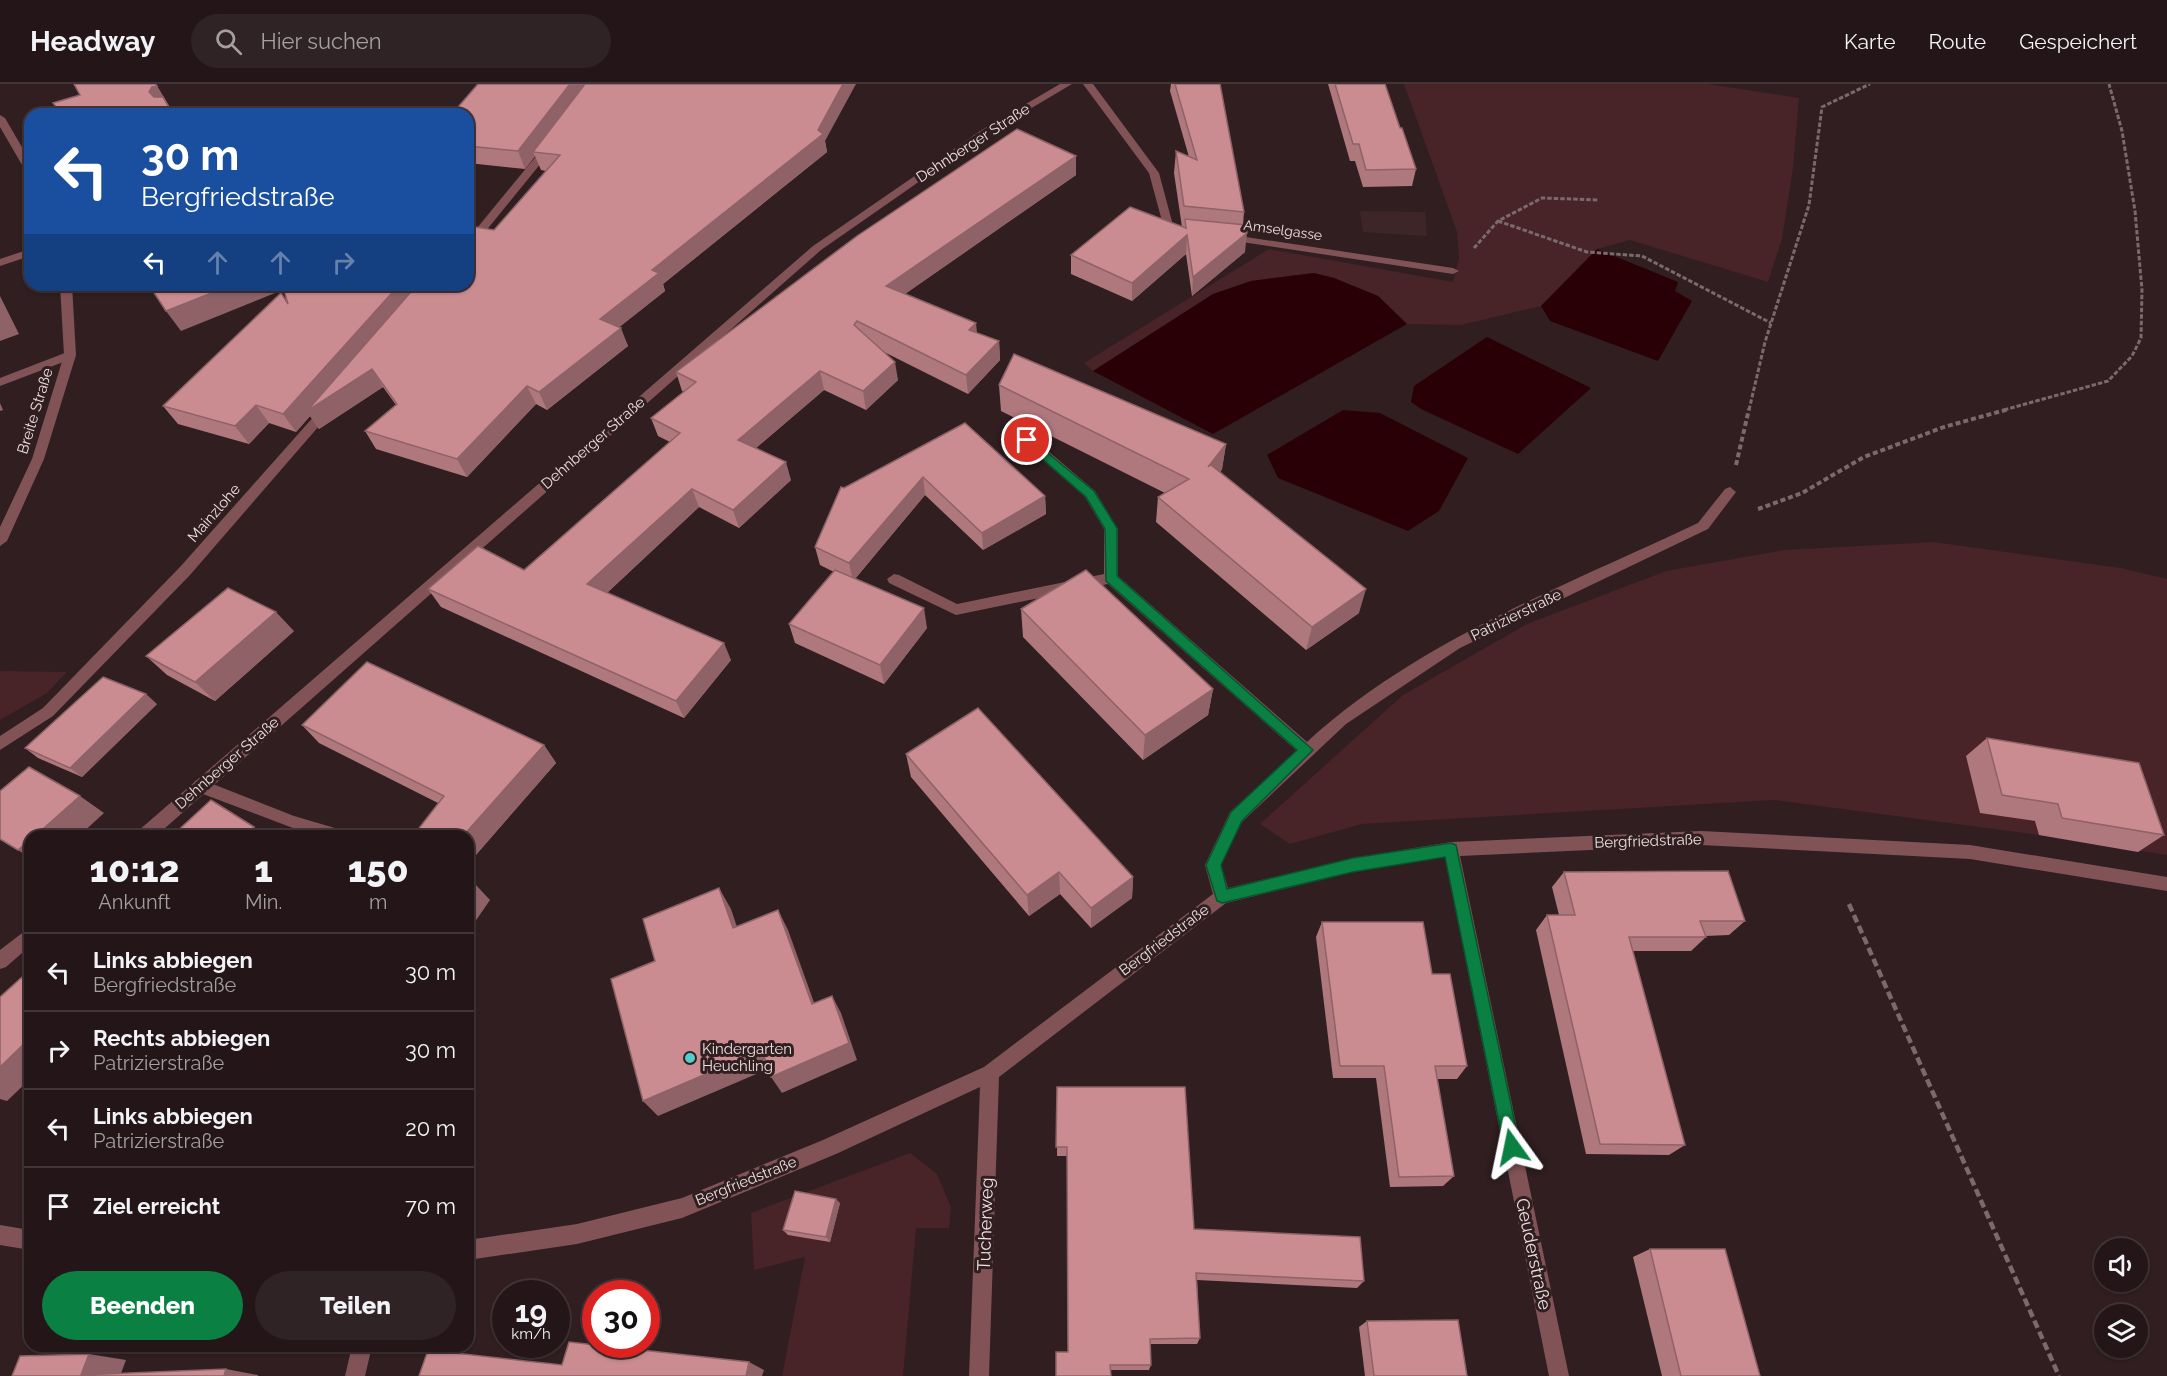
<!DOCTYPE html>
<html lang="de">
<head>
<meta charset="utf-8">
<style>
  body { margin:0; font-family:Raleway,sans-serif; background:#302325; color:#f1f3f6; height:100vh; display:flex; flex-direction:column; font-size:22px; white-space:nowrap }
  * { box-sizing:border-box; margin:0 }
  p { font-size:20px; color:#a39fa2 }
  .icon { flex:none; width:33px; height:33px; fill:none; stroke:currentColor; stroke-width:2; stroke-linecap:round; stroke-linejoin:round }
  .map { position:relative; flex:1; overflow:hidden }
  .details { position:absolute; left:24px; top:746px; width:450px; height:522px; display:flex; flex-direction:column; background:#241618; border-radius:18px; box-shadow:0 2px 4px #0004,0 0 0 2px #413537 }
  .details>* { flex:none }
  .top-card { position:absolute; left:24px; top:24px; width:450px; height:183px; border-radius:18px; box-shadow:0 2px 4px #0004,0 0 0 2px #413537; background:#1a4fa0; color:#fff; overflow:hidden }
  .fabs { position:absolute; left:2094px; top:1154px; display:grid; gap:12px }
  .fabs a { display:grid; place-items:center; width:54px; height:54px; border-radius:50%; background:#241618; box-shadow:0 2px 4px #0004,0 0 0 2px #413537; font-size:30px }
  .speed { position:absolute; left:492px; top:1196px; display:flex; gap:12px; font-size:30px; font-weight:700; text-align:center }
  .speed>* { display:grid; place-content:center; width:78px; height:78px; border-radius:50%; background:#241618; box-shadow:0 2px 4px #0004,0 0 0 2px #413537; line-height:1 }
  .speed small { font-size:15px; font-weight:400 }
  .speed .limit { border:9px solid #d22; background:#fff; color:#111 }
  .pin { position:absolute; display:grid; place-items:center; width:51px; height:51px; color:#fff; margin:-26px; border:3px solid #fff; border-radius:50%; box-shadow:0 2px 6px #0007 }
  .me { position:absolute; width:66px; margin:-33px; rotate:348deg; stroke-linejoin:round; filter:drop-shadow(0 0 4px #0008) }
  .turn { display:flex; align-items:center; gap:21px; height:126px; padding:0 18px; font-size:27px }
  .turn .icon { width:78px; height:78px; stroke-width:2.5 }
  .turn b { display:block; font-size:42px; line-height:51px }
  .lanes { display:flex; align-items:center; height:57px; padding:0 18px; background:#0003; justify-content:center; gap:30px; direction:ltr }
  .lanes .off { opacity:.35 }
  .eta { display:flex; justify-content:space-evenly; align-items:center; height:102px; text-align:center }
  .eta b { font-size:36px; font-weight:800; line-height:42px }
  .button { display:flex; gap:12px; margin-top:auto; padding:12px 18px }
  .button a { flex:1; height:69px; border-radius:36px; background:#0b8043; color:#fff; font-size:24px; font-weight:800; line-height:69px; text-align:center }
  .button a+a { background:#302325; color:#f1f3f6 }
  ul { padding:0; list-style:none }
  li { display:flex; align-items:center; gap:18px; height:78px; padding:0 18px; border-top:2px solid #413537 }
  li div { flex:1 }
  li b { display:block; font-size:22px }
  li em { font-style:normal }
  header { display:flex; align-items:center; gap:36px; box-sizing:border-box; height:84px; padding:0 30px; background:#241618; border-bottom:2px solid #413537 }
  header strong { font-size:28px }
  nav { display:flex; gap:33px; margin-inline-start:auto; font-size:21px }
  .search { width:420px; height:54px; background:#302325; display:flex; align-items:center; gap:15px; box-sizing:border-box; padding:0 21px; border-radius:33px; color:#a39fa2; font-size:22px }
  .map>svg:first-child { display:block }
</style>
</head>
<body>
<header>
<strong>Headway</strong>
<div class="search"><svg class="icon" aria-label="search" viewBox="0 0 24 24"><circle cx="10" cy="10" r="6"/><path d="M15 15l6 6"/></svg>Hier suchen</div>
<nav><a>Karte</a><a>Route</a><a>Gespeichert</a></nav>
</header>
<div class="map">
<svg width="2167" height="1292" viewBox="0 0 2167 1292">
  <rect width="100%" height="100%" fill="#301e20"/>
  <!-- built -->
  <polygon fill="#3e2628" points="1360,127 1425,128 1427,152 1363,148"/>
  <!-- green -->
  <g fill="#482327">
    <polygon points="1404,0 1707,0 1799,14 1793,84 1782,155 1768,198 1630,156 1597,165 1541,222 1461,241 1407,240 1378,212 1334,194 1313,189 1251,197 1213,210 1093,287 1084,279 1269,165 1453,198 1459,174 1457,148"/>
    <polygon points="1934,458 2121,484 2167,495 2167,771 2039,751 1774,716 1362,740 1290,760 1260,740 1403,611 1527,540 1666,487 1784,466"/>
    <polygon points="0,587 67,588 47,609 0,636"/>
    <polygon points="910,1069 937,1090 951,1123 949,1144 916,1144 903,1292 782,1292 805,1173 754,1186 751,1129"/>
  </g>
  <!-- water -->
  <g fill="#290006">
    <polygon points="1597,165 1678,198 1675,207 1692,217 1658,277 1550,237 1541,222"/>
    <polygon points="1314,189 1334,194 1378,212 1407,240 1213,350 1093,287 1213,210 1251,197"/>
    <polygon points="1487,253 1591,304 1518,370 1421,325 1411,318 1414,302"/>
    <polygon points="1343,326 1380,329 1468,374 1439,427 1408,447 1278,394 1267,371"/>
  </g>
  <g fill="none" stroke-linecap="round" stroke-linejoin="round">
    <!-- path-far2 -->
    <g stroke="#7a6a6b" stroke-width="3" stroke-dasharray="4.5 2" stroke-linecap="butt">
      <polyline points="1498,137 1587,168 1642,172 1771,239"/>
      <polyline points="1474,164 1498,137 1542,114 1599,116"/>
      <polyline points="1749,326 1765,258 1809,121 1822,23 1870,0"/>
      <polyline points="2004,326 2108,297 2132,272 2141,254 2142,206 2135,127 2122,47 2109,0"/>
    </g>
    <!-- path-far1 -->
    <g stroke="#7a6a6b" stroke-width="4" stroke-dasharray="5 3" stroke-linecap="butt">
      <polyline points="1736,381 1749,325"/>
      <polyline points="1758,425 1802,409 1864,373 1944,343 2009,325"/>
    </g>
    <!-- path -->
    <polyline stroke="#7a6a6b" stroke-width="4.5" stroke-dasharray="8 4" stroke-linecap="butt" points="1849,820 2059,1292"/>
    <!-- lane -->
    <g fill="#815357" fill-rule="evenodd">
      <polygon points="70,267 76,271 74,274 0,302 0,294"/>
      <polygon points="200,695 294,732 345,747 347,752 314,752 195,707 192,702 195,697"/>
    </g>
    <!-- street -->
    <g fill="#815357" fill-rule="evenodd">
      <polygon points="1060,0 1072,0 986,51 821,166 156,752 136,752 138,747 813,162 980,47"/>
      <polygon points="1083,0 1093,0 1159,89 1174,145 1182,146 1182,150 1170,151 1165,148 1149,89"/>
      <polygon points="0,31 5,34 30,77 30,89 25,86 0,43"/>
      <polygon points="546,60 555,62 472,164 468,165 468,155"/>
      <polygon points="1226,150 1453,184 1459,187 1453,190 1222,155 1222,151"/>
      <polygon points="30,165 30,172 0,182 0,175"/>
      <polygon points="60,201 72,201 76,271 44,375 7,457 0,462 0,443 32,375 64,271"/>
      <polygon points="328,320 334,324 332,327 190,491 53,632 0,666 0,652 43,624 180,483 324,321"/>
      <path d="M1011 338 1015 339 1095 407 1118 445V492L1307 658C1417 557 1565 502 1698 439L1725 405 1730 403 1736 408 1708 445 1460 564 1346 640 1242 738 1221 781 1228 804 1353 774 1451 758 1701 747 1970 761 2167 793V807L1970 775 1701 761 1460 772 1569 1292H1549L1445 773 1353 788 1226 819 999 993 989 1292H969L980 1003 836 1070 682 1134 577 1160 468 1176V1156L577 1140 682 1114 823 1056 984 983 1213 810 1205 781 1230 728 1297 667 1108 500 956 531 889 499 887 495 894 490 899 491 957 520 1104 490V445L1085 413 1007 345 1005 342 1007 339Z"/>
      <polygon points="30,843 30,862 6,883 0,885 0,866"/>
      <polygon points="0,1141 30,1146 30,1166 0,1161"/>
      <polygon points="352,1262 372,1262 365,1292 345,1292"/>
    </g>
  </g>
  <!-- wall -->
  <g fill="#af787d">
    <polygon points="1171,0 1220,0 1244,128 1243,141 1245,168 1192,212 1186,170 1132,217 1071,190 1071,171 1182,143 1174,89 1176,67 1189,73 1170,7"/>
    <polygon points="1328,0 1385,0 1400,44 1416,85 1412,102 1363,103 1355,77 1350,77"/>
    <polygon points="468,30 825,57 827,68 663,200 665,207 619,243 628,262 547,326 536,320 467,393 376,365 365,347 396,321 383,303 319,345 310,332 296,348 269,339 249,360 178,340 163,322 287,219 468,201 494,146 546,87 541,86 535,72 525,85 468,79"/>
    <polygon points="1076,72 1076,91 905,210 977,249 999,257 1000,276 968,310 884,268 898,296 866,326 824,306 756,364 791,396 739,444 699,423 607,509 731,576 684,634 441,523 428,505 524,486 670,358 658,352 651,334 684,308 682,307 676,288"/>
    <polygon points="999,301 1226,360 1222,385 1220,389 1359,529 1306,566 1156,438 1158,413 1165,409 1001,327"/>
    <polygon points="965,339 1045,412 1046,430 983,466 925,411 855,495 927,544 884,600 795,559 789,540 834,488 820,481 815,463 844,404"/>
    <polygon points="1021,525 1213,605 1208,631 1143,676 1023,553"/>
    <polygon points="294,547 215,617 167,591 146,572"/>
    <polygon points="157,620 82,693 38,674 25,664"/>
    <polygon points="302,641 544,661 556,679 468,780 468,752 438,719 319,659"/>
    <polygon points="1987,654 2164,751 2138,768 2039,751 2035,737 1980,729 1966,672"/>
    <polygon points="906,670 1133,793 1132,814 1091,844 1060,810 1029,832 911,693"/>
    <polygon points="1564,788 1745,837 1729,851 1705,852 1706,853 1691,867 1633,867 1685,1061 1669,1071 1586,1070 1536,846 1547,831 1559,831 1552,803"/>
    <polygon points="1322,838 1432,890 1467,982 1457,995 1437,995 1454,1092 1443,1102 1390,1103 1376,994 1333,994 1316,853"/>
    <polygon points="1057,1003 1194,1145 1364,1197 1357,1204 1197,1196 1200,1254 1197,1260 1150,1260 1151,1281 1149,1286 1110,1286 1068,1268 1067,1072 1057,1072"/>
    <polygon points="840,1119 830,1158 788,1151 783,1146"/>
    <polygon points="1650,1165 1760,1292 1662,1292 1633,1173"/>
    <polygon points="1367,1237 1467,1292 1365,1292 1359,1243"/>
  </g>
  <!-- shaded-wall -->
  <g fill="#8e6266">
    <polygon points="155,0 156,0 174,30 170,30 164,22 149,8 152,3"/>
    <polygon points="570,0 590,0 533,68 535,72 525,85 518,67"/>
    <polygon points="843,0 856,0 825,57 827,68 663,200 665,207 607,253 600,235 652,186 818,46"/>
    <polygon points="1076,72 1076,91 889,221 886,202"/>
    <polygon points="1247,149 1245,168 1192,212 1193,193"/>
    <polygon points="1187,151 1186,170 1132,217 1132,199"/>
    <polygon points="114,201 141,201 120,209"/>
    <polygon points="232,201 277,201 280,207 181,247 166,227"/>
    <polygon points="399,201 425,201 372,285 383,303 319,345 310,332 296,348 283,330"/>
    <polygon points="0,212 19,250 0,257"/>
    <polygon points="976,239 978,258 969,246"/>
    <polygon points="621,244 628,262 547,326 539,308"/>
    <polygon points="999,257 1000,276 968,310 966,291"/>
    <polygon points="895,278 898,296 866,326 863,307"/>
    <polygon points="820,287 824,306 744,374 738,356"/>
    <polygon points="527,302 536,320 467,393 457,375"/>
    <polygon points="0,319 3,326 0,327"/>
    <polygon points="256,321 269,339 249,360 235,342"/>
    <polygon points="1226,360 1222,385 1205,408 1208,383"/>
    <polygon points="786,378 791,396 739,444 733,426"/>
    <polygon points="923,393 925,411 853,497 849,479"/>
    <polygon points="692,405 699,423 597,518 587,500"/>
    <polygon points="1045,412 1046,430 983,466 982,449"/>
    <polygon points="1366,505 1359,529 1306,566 1312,543"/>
    <polygon points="924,524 927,544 884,600 880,581"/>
    <polygon points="276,528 294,547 215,617 195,598"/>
    <polygon points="724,559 731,576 684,634 676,617"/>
    <polygon points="1213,605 1208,631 1143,676 1145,651"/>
    <polygon points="146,610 157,620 82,693 70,684"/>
    <polygon points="544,661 556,679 468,780 468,752 463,752"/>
    <polygon points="80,712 104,729 79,752 35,752"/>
    <polygon points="254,743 265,752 245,752"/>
    <polygon points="30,756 30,774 18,766"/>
    <polygon points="1059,788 1060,810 1029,832 1027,811"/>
    <polygon points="1133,793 1132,814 1091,844 1091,824"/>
    <polygon points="475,800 490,816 468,848 468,811"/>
    <polygon points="719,804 731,825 744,864 733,844"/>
    <polygon points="778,826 788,846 821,938 812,920"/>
    <polygon points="832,912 841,929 857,976 782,1009 771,993"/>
    <polygon points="30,954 30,995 7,1017 0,1015 0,983"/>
    <polygon points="762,966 773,983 658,1032 643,1017"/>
    <polygon points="836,1115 840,1119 830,1158 826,1153"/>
    <polygon points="89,1270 126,1276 120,1292 81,1291"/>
    <polygon points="749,1278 764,1286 762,1292 746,1292"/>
    <polygon points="226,1285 258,1291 258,1292 224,1292"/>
  </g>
  <!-- building -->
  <g fill="#cb8c91" stroke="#8e6266" stroke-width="1.5">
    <polygon points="74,0 155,0 157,2 152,3 149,8 154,13 163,13 170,25 170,30 62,30 53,19 80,11"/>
    <polygon points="478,0 570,0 518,67 468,62 468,30 452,30"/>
    <polygon points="585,0 843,0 818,46 823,50 652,186 659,189 600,235 621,244 539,308 527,302 457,375 365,347 397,320 372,285 307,327 417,201 468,201 468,143 469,142 494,146 560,71 533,68"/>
    <polygon points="1175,0 1220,0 1244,128 1184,122 1176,67 1197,76"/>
    <polygon points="1335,0 1385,0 1400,44 1402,44 1416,85 1366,86 1359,60 1353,60"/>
    <polygon points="1017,45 1076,72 886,202 976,239 969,246 999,257 966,291 857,237 854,241 895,278 863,307 820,287 738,356 786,378 733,426 692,405 587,500 724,559 676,617 428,505 478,462 524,486 680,349 651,334 696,298 676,288 857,152"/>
    <polygon points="1130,123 1186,144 1185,135 1246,141 1247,149 1193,193 1187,151 1132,199 1071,171"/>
    <polygon points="149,201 232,201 166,227"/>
    <polygon points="289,201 399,201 283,330 256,321 235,342 163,322 281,209 288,220 284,206"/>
    <polygon points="1014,270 1226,360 1208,383 1211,381 1366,505 1312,543 1158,413 1189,395 999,301"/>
    <polygon points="965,339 1045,412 982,449 923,393 849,479 815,463 841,403 844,404"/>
    <polygon points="835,486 924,524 880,581 789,540"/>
    <polygon points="1086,486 1213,605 1145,651 1021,525"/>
    <polygon points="228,504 276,528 195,598 146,572"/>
    <polygon points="367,578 544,661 463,752 413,752 444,712 302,641"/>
    <polygon points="103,593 146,610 70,684 25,664"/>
    <polygon points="978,624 1133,793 1091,824 1059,788 1027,811 906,670"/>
    <polygon points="1987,654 2139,679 2164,751 2062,734 2058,720 2002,711"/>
    <polygon points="29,683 80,712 35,752 30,752 30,756 18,766 0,755 0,707"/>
    <polygon points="211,716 254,743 245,752 172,752"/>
    <polygon points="1728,787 1745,837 1700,837 1706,853 1629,853 1685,1061 1600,1060 1547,831 1575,831 1564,788"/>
    <polygon points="468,798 475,800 468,811"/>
    <polygon points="719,804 733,844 778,826 812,920 832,912 849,959 771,993 762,966 643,1017 611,895 655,877 643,835"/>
    <polygon points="1322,838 1423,838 1432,890 1450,890 1467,982 1435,982 1454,1092 1399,1093 1384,982 1340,982"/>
    <polygon points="30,886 30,954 0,983 0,913"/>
    <polygon points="1057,1003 1185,1003 1194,1145 1360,1153 1364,1197 1196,1189 1200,1254 1150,1255 1151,1281 1110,1281 1111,1292 1056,1292 1056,1268 1068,1268 1067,1063 1056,1063"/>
    <polygon points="795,1107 836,1115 826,1153 783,1146"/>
    <polygon points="1650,1165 1725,1165 1760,1292 1681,1292"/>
    <polygon points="1458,1236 1467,1292 1374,1292 1367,1237"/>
    <polygon points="569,1258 749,1278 746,1292 419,1292 428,1266 562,1281"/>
    <polygon points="89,1270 81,1291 226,1285 224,1292 12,1292 20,1272"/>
  </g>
  <!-- route -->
  <polygon fill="#0b8043" stroke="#07532c" stroke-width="1.5" points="1027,352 1094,407 1117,444 1117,492 1313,666 1242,737 1221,781 1227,805 1353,774 1451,759 1456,761 1520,1063 1518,1069 1512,1071 1506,1069 1504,1063 1445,773 1353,788 1222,819 1217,817 1206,781 1231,728 1297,666 1106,497 1105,445 1086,413 1023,358 1023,353"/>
  <!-- markers -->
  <circle fill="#53cdcb" stroke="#301e20" stroke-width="2" cx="690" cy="974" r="6"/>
  <g text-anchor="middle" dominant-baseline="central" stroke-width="6" stroke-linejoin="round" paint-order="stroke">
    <!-- far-street labels -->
    <g font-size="14" fill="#ecdfe0" stroke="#301e20">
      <text transform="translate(1283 146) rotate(8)">Amselgasse</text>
    </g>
    <!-- street labels -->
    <g font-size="15" fill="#ecdfe0" stroke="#301e20">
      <text transform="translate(973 59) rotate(-33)">Dehnberger Straße</text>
      <text transform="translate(35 327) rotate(-73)">Breite Straße</text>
      <text transform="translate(593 359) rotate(-41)">Dehnberger Straße</text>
      <text transform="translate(214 429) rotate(-49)">Mainzlohe</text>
      <text transform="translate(1516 531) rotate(-26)">Patrizierstraße</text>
      <text transform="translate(227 679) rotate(-41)">Dehnberger Straße</text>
      <text transform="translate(1648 757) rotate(-2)">Bergfriedstraße</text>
      <text transform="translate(1164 856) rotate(-37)">Bergfriedstraße</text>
      <text transform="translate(746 1097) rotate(-22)">Bergfriedstraße</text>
    </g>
    <!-- poi labels -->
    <g font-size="15" fill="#ecdfe0" stroke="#301e20" text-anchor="start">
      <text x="702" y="965">Kindergarten<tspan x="702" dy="17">Heuchling</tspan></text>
    </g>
    <!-- near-street labels -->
    <g font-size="18" fill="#ecdfe0" stroke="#301e20">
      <text transform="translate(985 1140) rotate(-88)">Tucherweg</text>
      <text transform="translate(1534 1170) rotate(78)">Geuderstraße</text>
    </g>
  </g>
</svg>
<div class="fabs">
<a><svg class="icon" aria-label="sound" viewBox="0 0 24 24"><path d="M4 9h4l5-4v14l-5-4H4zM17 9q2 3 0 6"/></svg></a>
<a><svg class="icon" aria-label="layers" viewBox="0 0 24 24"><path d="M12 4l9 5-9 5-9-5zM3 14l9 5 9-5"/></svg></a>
</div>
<div class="speed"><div>19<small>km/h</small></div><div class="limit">30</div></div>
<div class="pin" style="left:1027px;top:356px;background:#d93025"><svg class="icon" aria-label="arrive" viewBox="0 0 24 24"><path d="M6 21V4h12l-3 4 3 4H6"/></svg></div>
<svg class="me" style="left:1512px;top:1063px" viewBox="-20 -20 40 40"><path d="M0-17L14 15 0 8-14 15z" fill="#0b8043" stroke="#fff" stroke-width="4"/></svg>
<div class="top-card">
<div class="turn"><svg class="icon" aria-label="left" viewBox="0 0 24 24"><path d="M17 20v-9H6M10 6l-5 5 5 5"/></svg><div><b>30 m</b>Bergfriedstraße</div></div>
<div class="lanes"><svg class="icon" aria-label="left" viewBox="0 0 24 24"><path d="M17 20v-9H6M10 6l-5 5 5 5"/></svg><svg class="icon off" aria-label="ahead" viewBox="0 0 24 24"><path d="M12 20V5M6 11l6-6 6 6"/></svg><svg class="icon off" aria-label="ahead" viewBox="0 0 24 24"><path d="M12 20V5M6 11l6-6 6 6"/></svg><svg class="icon off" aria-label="right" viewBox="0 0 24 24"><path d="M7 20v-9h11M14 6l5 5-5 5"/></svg></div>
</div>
<section class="details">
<div class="eta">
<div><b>10:12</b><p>Ankunft</p></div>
<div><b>1</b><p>Min.</p></div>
<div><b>150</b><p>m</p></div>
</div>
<ul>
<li><svg class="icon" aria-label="left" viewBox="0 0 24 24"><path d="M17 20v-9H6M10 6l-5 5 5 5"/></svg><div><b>Links abbiegen</b><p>Bergfriedstraße</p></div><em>30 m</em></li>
<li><svg class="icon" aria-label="right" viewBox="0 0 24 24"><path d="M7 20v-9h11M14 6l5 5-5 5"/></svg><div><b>Rechts abbiegen</b><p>Patrizierstraße</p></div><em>30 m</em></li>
<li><svg class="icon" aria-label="left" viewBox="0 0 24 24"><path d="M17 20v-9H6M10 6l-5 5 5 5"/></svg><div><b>Links abbiegen</b><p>Patrizierstraße</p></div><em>20 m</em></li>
<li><svg class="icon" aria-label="arrive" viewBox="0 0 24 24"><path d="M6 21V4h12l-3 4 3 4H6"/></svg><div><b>Ziel erreicht</b></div><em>70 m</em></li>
</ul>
<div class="button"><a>Beenden</a><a>Teilen</a></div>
</section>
</div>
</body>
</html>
